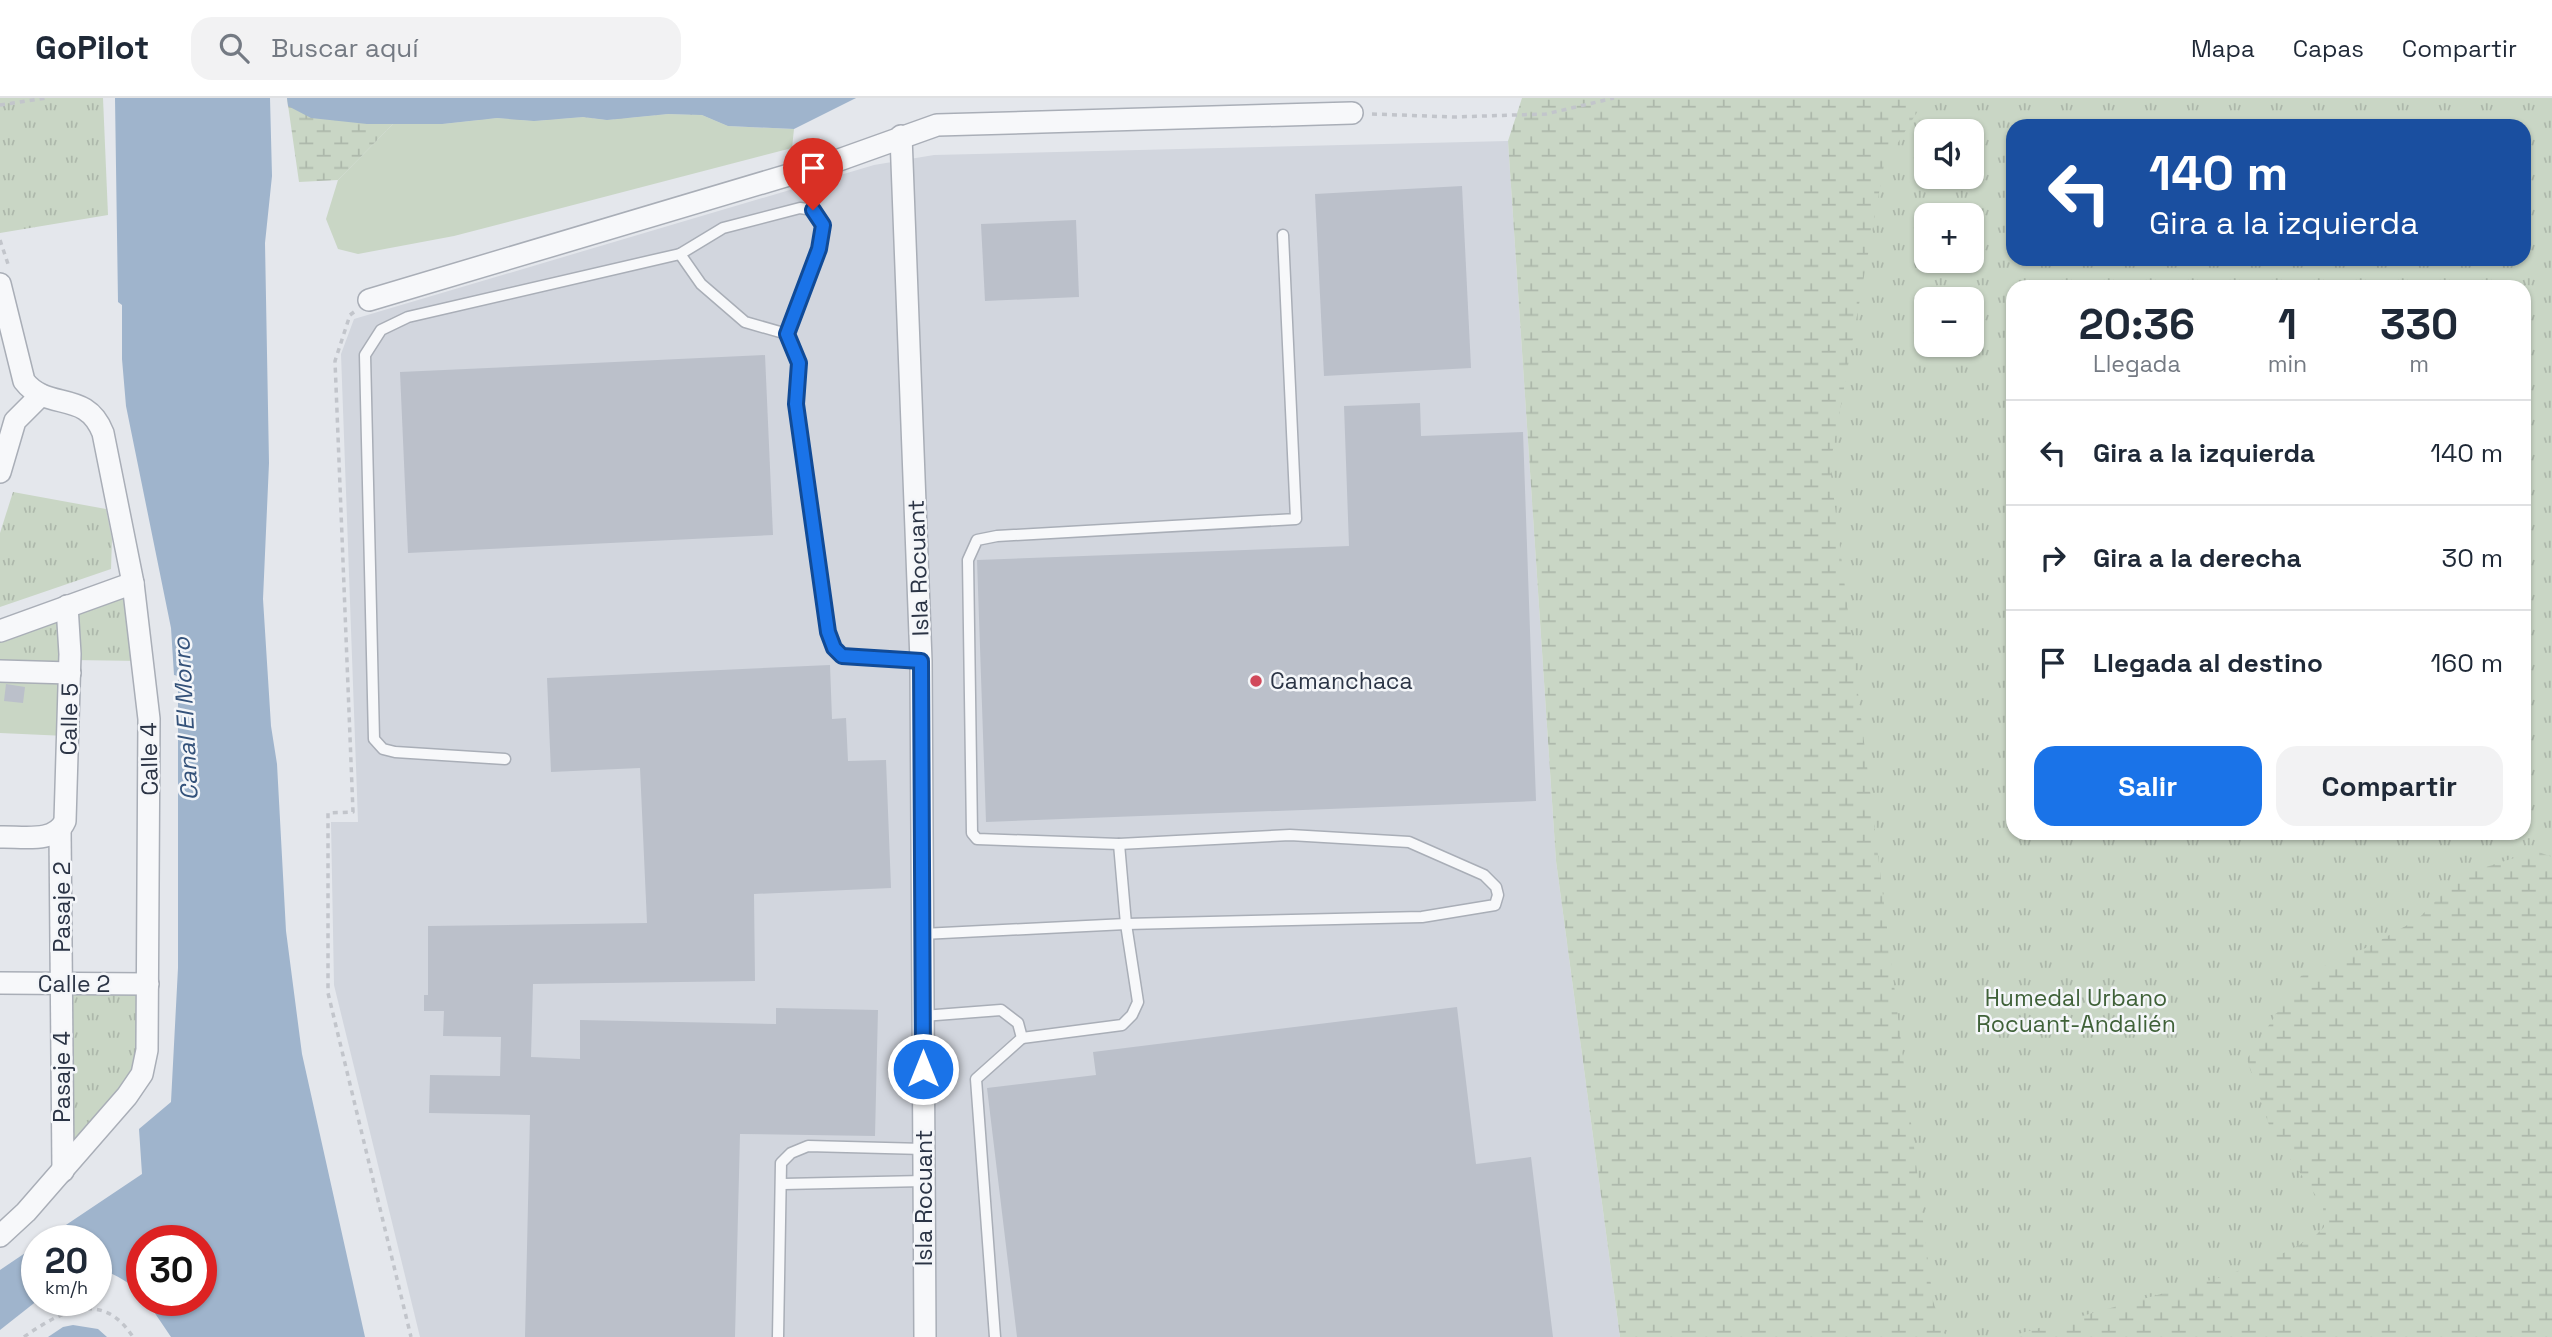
<!DOCTYPE html>
<html lang="es">
<head>
<meta charset="utf-8">
<style>
  body { margin:0; font-family:"Space Grotesk",sans-serif; background:#f2f2f3; color:#1f2937; height:100vh; display:flex; flex-direction:column; font-size:26px; white-space:nowrap }
  * { box-sizing:border-box; margin:0 }
  p { font-size:23px; color:#747a83 }
  .icon { flex:none; width:38px; height:38px; fill:none; stroke:currentColor; stroke-width:2; stroke-linecap:round; stroke-linejoin:round }
  .map { position:relative; flex:1; overflow:hidden }
  .sheet { position:absolute; left:2006px; top:182px; width:525px; height:560px; display:flex; flex-direction:column; background:#fff; border-radius:21px; box-shadow:0 2px 5px #0004 }
  .sheet>* { flex:none }
  .top-card { position:absolute; left:2006px; top:21px; width:525px; height:147px; border-radius:21px; box-shadow:0 2px 5px #0004; background:#1a4fa0; color:#fff; overflow:hidden }
  .fabs { position:absolute; left:1914px; top:21px; display:grid; gap:14px }
  .fabs a { display:grid; place-items:center; width:70px; height:70px; border-radius:14px; background:#fff; box-shadow:0 2px 5px #0004; font-size:35px }
  .speed { position:absolute; left:21px; top:1127px; display:flex; gap:14px; font-size:35px; font-weight:700; text-align:center }
  .speed>* { display:grid; place-content:center; width:91px; height:91px; border-radius:50%; background:#fff; box-shadow:0 2px 5px #0004; line-height:1 }
  .speed small { font-size:18px; font-weight:400 }
  .speed .limit { border:10px solid #d22; background:#fff; color:#111 }
  .pin { position:absolute; display:grid; place-items:center; width:60px; height:60px; color:#fff; margin:-72px -30px; border-radius:50% 50% 50% 0; rotate:-45deg; box-shadow:0 0 7px #0007 }
  .pin .icon { rotate:45deg }
  .me { position:absolute; width:77px; margin:-38px; rotate:0deg; stroke-linejoin:round; filter:drop-shadow(0 0 5px #0008) }
  .turn { display:flex; align-items:center; gap:24px; height:147px; padding:0 28px; font-size:32px }
  .turn .icon { width:91px; height:91px; stroke-width:2.5 }
  .turn b { display:block; font-size:49px; line-height:60px }
  .eta { display:flex; justify-content:space-evenly; align-items:center; height:119px; text-align:center }
  .eta b { font-size:42px; font-weight:700; line-height:49px }
  .primary-button { display:flex; gap:14px; margin-top:auto; padding:14px 28px }
  .primary-button a { flex:1; height:80px; border-radius:21px; background:#1a73e8; color:#fff; font-size:28px; font-weight:700; line-height:80px; text-align:center }
  .primary-button a+a { background:#f2f2f3; color:#1f2937 }
  ul { padding:0; list-style:none }
  li { display:flex; align-items:center; gap:21px; height:105px; padding:0 28px; border-top:2px solid #e0e1e3 }
  li div { flex:1 }
  li b { display:block; font-size:26px }
  li em { font-style:normal }
  header { display:flex; align-items:center; gap:42px; box-sizing:border-box; height:98px; padding:0 35px; background:#fff; border-bottom:2px solid #e0e1e3 }
  header strong { font-size:33px }
  nav { display:flex; gap:38px; margin-inline-start:auto; font-size:24px }
  .search { width:490px; height:63px; background:#f2f2f3; display:flex; align-items:center; gap:18px; box-sizing:border-box; padding:0 24px; border-radius:21px; color:#747a83; font-size:26px }
  .map>svg:first-child { display:block }
</style>
</head>
<body>
<header>
<strong>GoPilot</strong>
<div class="search"><svg class="icon" aria-label="search" viewBox="0 0 24 24"><circle cx="10" cy="10" r="6"/><path d="M15 15l6 6"/></svg>Buscar aquí</div>
<nav><a>Mapa</a><a>Capas</a><a>Compartir</a></nav>
</header>
<div class="map">
<svg width="2552" height="1239" viewBox="0 0 2552 1239">
  <defs>
    <pattern id="wetland-marsh" width="20" height="14" patternUnits="userSpaceOnUse" patternTransform="scale(1.75)"><rect width="20" height="14" fill="#c9d6c5"/><path d="M1 5h8M5 5V1M11 12h8M15 12V8" fill="none" stroke="#adb8ab"/></pattern>
    <pattern id="park-tufts" width="24" height="20" patternUnits="userSpaceOnUse" patternTransform="scale(1.75)"><rect width="24" height="20" fill="#c9d6c5"/><path d="M3 7l-1-3M5 7V3M7 7l1-3M15 17l-1-3M17 17v-4M19 17l1-3" fill="none" stroke="#adb8ab"/></pattern>
  </defs>
  <rect width="100%" height="100%" fill="#e4e7ec"/>
  <!-- built -->
  <polygon fill="#d2d6de" points="1508,43 1556,763 1620,1239 420,1239 334,887 331,724 358,724 341,256 354,221 874,67 934,57"/>
  <!-- green -->
  <g fill="#c9d6c5">
    <polygon points="668,16 702,17 728,28 794,31 792,50 454,138 358,156 338,151 326,121 338,82 394,25 442,26 497,20 534,23 583,19 607,22"/>
    <polygon points="0,575 67,577 66,638 0,635"/>
  </g>
  <!-- wetland -->
  <g fill="url(#wetland-marsh)" fill-rule="evenodd">
    <polygon points="287,0 856,0 756,28 728,28 702,17 668,16 607,22 583,19 534,23 497,20 442,26 394,25 338,82 299,84"/>
    <path d="M1522 0H2552V1239H1620L1556 763 1508 43ZM2012 28H2524V161H2012ZM1927 33H1972V79H1927ZM1927 117H1972V163H1927ZM2012 189H2524V735H2012ZM1927 201H1972V247H1927Z"/>
  </g>
  <!-- park -->
  <g fill="url(#park-tufts)" fill-rule="evenodd">
    <polygon points="0,0 103,0 108,117 0,135"/>
    <path d="M1926 0H2552V759L2536 753 2461 777 2418 821 2370 848 2301 878 2247 961 2271 1033 2323 1108 2324 1129 2315 1138 2286 1154 2225 1178 2007 1239H1949L1944 1235 1933 1203 1830 368 1884 67ZM2524 28V161H2012V28ZM1972 33V79H1927V33ZM1972 117V163H1927V117ZM2524 189V735H2012V189ZM1972 201V247H1927V201Z"/>
    <polygon points="13,394 106,411 112,441 111,471 0,509 0,435"/>
    <polygon points="131,486 141,563 72,562 68,509"/>
    <polygon points="66,510 68,573 0,571 0,534"/>
    <polygon points="144,889 143,962 66,1066 65,890"/>
  </g>
  <!-- water -->
  <g fill="#9fb4cc">
    <path d="M115 0H270L272 78 265 145 269 365 263 501 271 628 277 666 286 833 302 956 365 1239H171L146 1202H201V1143H142V1197C130 1185 113 1173 96 1172V1143H42L142 1076 139 1031 171 1004 178 870V578L174 577 171 530 126 308 122 261V207L118 204Z"/>
    <polygon points="287,0 856,0 794,31 728,28 702,17 668,16 607,22 583,19 534,23 497,20 442,26 367,26 311,20 288,8"/>
    <polygon points="37,1147 38,1202 0,1232 0,1172"/>
    <polygon points="73,1227 98,1231 107,1239 48,1239 63,1229"/>
  </g>
  <!-- building -->
  <g fill="#bbc0ca">
    <polygon points="1462,88 1471,270 1324,278 1315,96"/>
    <polygon points="1076,122 1079,199 985,203 981,126"/>
    <polygon points="765,257 773,437 408,455 400,274"/>
    <polygon points="1420,305 1421,338 1523,334 1536,703 986,724 977,462 1349,448 1344,308"/>
    <polygon points="830,567 832,621 846,620 848,663 886,662 891,790 754,796 755,883 533,886 531,959 580,961 580,922 776,926 776,910 878,912 875,1038 740,1036 735,1239 525,1239 530,1017 429,1015 430,977 500,978 501,939 443,938 444,913 424,913 424,897 428,897 428,828 647,825 640,670 551,674 547,580"/>
    <polygon points="6,586 25,589 23,605 4,603"/>
    <polygon points="1457,909 1476,1066 1531,1059 1553,1239 1017,1239 987,990 1096,977 1093,954"/>
  </g>
  <g fill="none" stroke-linecap="round" stroke-linejoin="round">
    <defs>
      <g id="service">
        <polyline points="680,156 701,186 745,224 787,236"/>
        <polyline points="505,661 395,654 383,651 374,641 365,257 381,232 408,219 680,156 723,130 800,110 813,112 823,127 819,151 787,236 799,266 796,306 828,534 834,550 842,558 921,563"/>
        <polyline points="922,836 1126,826 1422,819 1495,807 1498,797 1496,789 1484,777 1409,744 1290,737 1119,746 977,741 972,735 968,462 977,442 997,438 1296,421 1283,137"/>
        <polyline points="923,918 1001,912 1018,925 1022,940 976,981 995,1239"/>
        <polyline points="1022,940 1122,927 1132,917 1138,904 1126,826 1119,746"/>
        <polyline points="783,1086 924,1083"/>
        <polyline points="778,1239 781,1065 791,1055 808,1048 924,1051"/>
      </g>
      <g id="minor">
        <polyline points="901,38 921,563 925,1239"/>
        <path d="M0 186 24 283C48 314 86 291 103 335L133 485 149 621 147 952 142 976 127 998 26 1114 0 1138"/>
        <polyline points="369,202 839,62 937,27 1352,15"/>
        <polyline points="0,374 15,323 41,297"/>
        <polyline points="0,533 133,485"/>
        <polyline points="0,573 70,575"/>
        <polyline points="60,732 63,1073"/>
        <path d="M0 739C21 738 55 746 65 723L70 556 67 508"/>
        <polyline points="0,885 148,886"/>
      </g>
    </defs>
    <!-- service casing -->
    <use href="#service" stroke="#a9aeb7" stroke-width="13"/>
    <!-- minor casing -->
    <use href="#minor" stroke="#a9aeb7" stroke-width="24"/>
    <!-- path -->
    <g stroke="#c2c5cb" stroke-width="3.5" stroke-dasharray="5 5" stroke-linecap="butt">
      <polyline points="0,7 47,0"/>
      <polyline points="1372,16 1454,19 1546,16 1614,0"/>
      <polyline points="0,142 9,169"/>
      <polyline points="354,214 350,217 335,263 353,714 328,715 328,895 411,1239"/>
      <path d="M24 1239C61 1213 102 1191 133 1239"/>
    </g>
    <!-- service -->
    <use href="#service" stroke="#f7f8fa" stroke-width="10"/>
    <!-- minor -->
    <use href="#minor" stroke="#f7f8fa" stroke-width="21"/>
  </g>
  <g fill="none" stroke-linecap="round" stroke-linejoin="round">
    <defs>
      <polyline id="route" points="813,112 823,127 819,151 787,236 799,265 796,306 828,534 834,550 842,558 921,563 923,971"/>
    </defs>
    <!-- route casing -->
    <use href="#route" stroke="#114b97" stroke-width="18"/>
    <!-- route -->
    <use href="#route" stroke="#1a73e8" stroke-width="12"/>
  </g>
  <!-- markers -->
  <circle fill="#d1495b" stroke="#f4f6f9" stroke-width="2.5" cx="1256" cy="583" r="7"/>
  <g text-anchor="middle" dominant-baseline="central" stroke-width="5" stroke-linejoin="round" paint-order="stroke">
    <!-- street labels -->
    <g font-size="23" fill="#2b3445" stroke="#f4f6f9">
      <text transform="translate(918 470) rotate(-92)">Isla Rocuant</text>
      <text transform="translate(69 621) rotate(-89)">Calle 5</text>
      <text transform="translate(149 661) rotate(-91)">Calle 4</text>
      <text transform="translate(62 809) rotate(-90)">Pasaje 2</text>
      <text x="74" y="886">Calle 2</text>
      <text transform="translate(62 979) rotate(-90)">Pasaje 4</text>
      <text transform="translate(924 1100) rotate(-90)">Isla Rocuant</text>
    </g>
    <!-- poi labels -->
    <g font-size="23" fill="#2b3445" stroke="#f4f6f9" text-anchor="start">
      <text x="1270" y="583">Camanchaca</text>
    </g>
    <!-- park labels -->
    <g font-size="23" fill="#3f6138" stroke="#f4f6f9">
      <text x="2076" y="900">Humedal Urbano<tspan x="2076" dy="26">Rocuant-Andalién</tspan></text>
    </g>
    <!-- water labels -->
    <g font-size="24" font-style="italic" fill="#34527a" stroke="#f4f6f9">
      <text transform="translate(185 621) rotate(-93)">Canal El Morro</text>
    </g>
  </g>
</svg>
<div class="fabs">
<a><svg class="icon" aria-label="sound" viewBox="0 0 24 24"><path d="M4 9h4l5-4v14l-5-4H4zM17 9q2 3 0 6"/></svg></a>
<a>+</a>
<a>−</a>
</div>
<div class="speed"><div>20<small>km/h</small></div><div class="limit">30</div></div>
<div class="pin" style="left:813px;top:112px;background:#d93025"><svg class="icon" aria-label="arrive" viewBox="0 0 24 24"><path d="M6 21V4h12l-3 4 3 4H6"/></svg></div>
<svg class="me" style="left:923px;top:971px" viewBox="-20 -20 40 40"><circle r="17" fill="#1a73e8" stroke="#fff" stroke-width="3"/><path d="M0-11L8 9 0 5-8 9z" fill="#fff"/></svg>
<div class="top-card">
<div class="turn"><svg class="icon" aria-label="left" viewBox="0 0 24 24"><path d="M17 20v-9H6M10 6l-5 5 5 5"/></svg><div><b>140 m</b>Gira a la izquierda</div></div>
</div>
<section class="sheet">
<div class="eta">
<div><b>20:36</b><p>Llegada</p></div>
<div><b>1</b><p>min</p></div>
<div><b>330</b><p>m</p></div>
</div>
<ul>
<li><svg class="icon" aria-label="left" viewBox="0 0 24 24"><path d="M17 20v-9H6M10 6l-5 5 5 5"/></svg><div><b>Gira a la izquierda</b></div><em>140 m</em></li>
<li><svg class="icon" aria-label="right" viewBox="0 0 24 24"><path d="M7 20v-9h11M14 6l5 5-5 5"/></svg><div><b>Gira a la derecha</b></div><em>30 m</em></li>
<li><svg class="icon" aria-label="arrive" viewBox="0 0 24 24"><path d="M6 21V4h12l-3 4 3 4H6"/></svg><div><b>Llegada al destino</b></div><em>160 m</em></li>
</ul>
<div class="primary-button"><a>Salir</a><a>Compartir</a></div>
</section>
</div>
</body>
</html>
